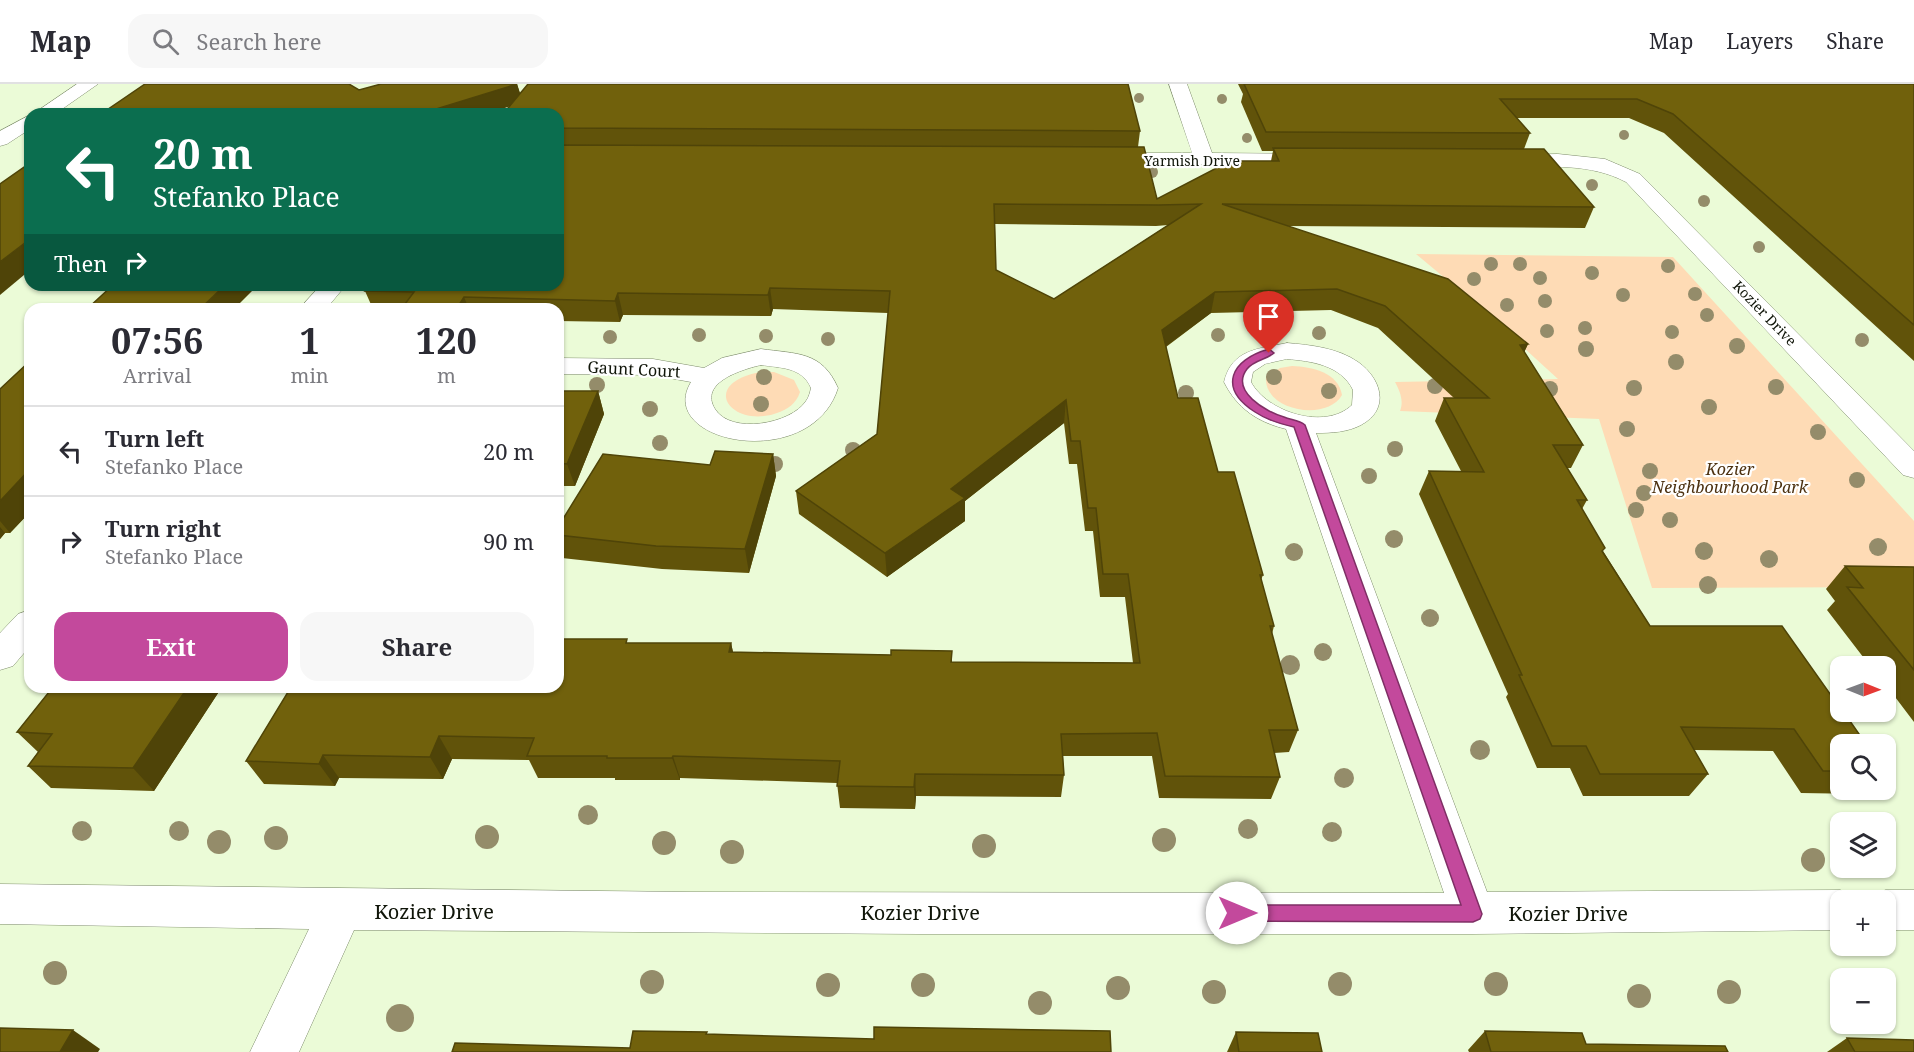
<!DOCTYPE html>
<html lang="en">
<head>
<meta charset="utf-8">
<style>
  body { margin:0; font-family:"Noto Serif",serif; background:#f7f7f7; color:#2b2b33; height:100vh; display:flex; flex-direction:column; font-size:22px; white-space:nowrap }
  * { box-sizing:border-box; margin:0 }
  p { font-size:20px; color:#7c7c81 }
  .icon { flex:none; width:33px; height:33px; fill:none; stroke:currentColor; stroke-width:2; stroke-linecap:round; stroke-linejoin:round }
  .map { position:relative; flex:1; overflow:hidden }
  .drawer { position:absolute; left:24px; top:219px; width:540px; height:390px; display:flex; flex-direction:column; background:#fff; border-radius:18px; box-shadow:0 2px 4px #0004 }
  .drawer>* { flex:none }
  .hud { position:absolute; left:24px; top:24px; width:540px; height:183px; border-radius:18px; box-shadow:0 2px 4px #0004; background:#0b6e4f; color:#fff; overflow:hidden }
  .needle { width:39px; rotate:91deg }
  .tools { position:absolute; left:1830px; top:572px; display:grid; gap:12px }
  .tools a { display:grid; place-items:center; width:66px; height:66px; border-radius:12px; background:#fff; box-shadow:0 2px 4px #0004; font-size:30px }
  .pin { position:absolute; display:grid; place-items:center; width:51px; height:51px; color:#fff; margin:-62px -26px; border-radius:50% 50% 50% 0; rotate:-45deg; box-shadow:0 0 6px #0007 }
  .pin .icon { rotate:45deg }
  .me { position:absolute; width:66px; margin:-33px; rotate:90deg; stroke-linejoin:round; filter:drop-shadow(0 0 4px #0008) }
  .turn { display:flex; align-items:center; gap:21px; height:126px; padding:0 30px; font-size:27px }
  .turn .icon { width:78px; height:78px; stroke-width:2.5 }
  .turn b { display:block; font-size:42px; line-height:51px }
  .then { display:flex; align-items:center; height:57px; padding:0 30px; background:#0003; gap:12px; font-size:22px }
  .eta { display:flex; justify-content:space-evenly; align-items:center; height:102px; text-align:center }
  .eta b { font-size:36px; font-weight:700; line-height:42px }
  .primary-button { display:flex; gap:12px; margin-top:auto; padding:12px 30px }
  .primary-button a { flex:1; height:69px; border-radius:18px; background:#c3499c; color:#fff; font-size:24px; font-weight:700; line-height:69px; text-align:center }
  .primary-button a+a { background:#f7f7f7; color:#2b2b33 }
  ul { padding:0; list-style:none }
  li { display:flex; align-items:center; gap:18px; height:90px; padding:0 30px; border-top:2px solid #e1e1e2 }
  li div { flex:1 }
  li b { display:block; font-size:22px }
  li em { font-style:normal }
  header { display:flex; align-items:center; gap:36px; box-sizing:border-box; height:84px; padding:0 30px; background:#fff; border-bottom:2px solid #e1e1e2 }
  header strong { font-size:28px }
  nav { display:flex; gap:33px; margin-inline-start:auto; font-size:21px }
  .search { width:420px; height:54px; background:#f7f7f7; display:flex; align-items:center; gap:15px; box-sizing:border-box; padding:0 21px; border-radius:18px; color:#7c7c81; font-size:22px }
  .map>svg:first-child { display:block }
</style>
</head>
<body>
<header>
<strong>Map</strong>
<div class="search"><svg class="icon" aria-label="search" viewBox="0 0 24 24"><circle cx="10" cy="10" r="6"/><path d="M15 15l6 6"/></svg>Search here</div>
<nav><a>Map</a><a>Layers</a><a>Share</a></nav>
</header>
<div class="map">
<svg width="1914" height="968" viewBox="0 0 1914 968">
  <rect width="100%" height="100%" fill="#ebfbd7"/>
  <!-- green -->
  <g fill="#fedbb5">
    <path d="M1416 170 1673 173 1914 437V503L1652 504 1599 335 1400 327C1404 317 1400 307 1395 298L1558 295 1470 215Z"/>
    <path d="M1292 282C1312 283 1338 288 1342 311 1327 338 1263 327 1266 293L1280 284Z"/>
    <path d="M760 288H774L794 296 800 308C796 320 788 325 777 329 731 345 698 300 760 288Z"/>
  </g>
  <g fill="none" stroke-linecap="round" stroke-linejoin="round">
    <defs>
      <g id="minor">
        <polygon points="1169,0 1187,0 1212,69 1315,70 1322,72 1325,76 1322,80 1315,82 1096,79 1093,75 1096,71 1103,69 1192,69"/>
        <path d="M1558 70 1605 75 1640 90 1914 367V394L1903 391 1626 98C1590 79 1551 83 1511 83L1504 81 1501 77 1504 73 1511 71Z"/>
        <polygon points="321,201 346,201 326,225 299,225"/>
        <path d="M1287 259C1311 261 1338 264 1358 278 1381 294 1391 325 1361 341 1348 348 1332 349 1316 349L1487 808 1840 806 1855 812 1857 816H1840V846L1473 850H920L354 846 299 968H250L309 845 0 840V800L690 808 1444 809 1286 345C1257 338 1237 324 1224 298 1232 265 1258 265 1287 259ZM1287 275C1311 277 1341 281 1353 306L1352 321C1325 347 1267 328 1251 298L1253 288 1265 280Z"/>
        <path d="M761 265C797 270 822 267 838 304 811 390 654 359 691 298L653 291 558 290V274L653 275 704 284 722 274ZM761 281C781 284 802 283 811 304 810 308 809 313 806 317 791 340 731 351 715 325 698 298 744 285 761 281Z"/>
        <polygon points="30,526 30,562 13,582 0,586 0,549 18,530"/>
        <polygon points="1886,806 1914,806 1914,846 1886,846 1886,816 1869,816 1871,812"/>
      </g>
      <g id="secondary">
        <polygon points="77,0 98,0 55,30 33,30"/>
        <polygon points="30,31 30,45 7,60 0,62 0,47"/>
      </g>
    </defs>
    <!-- minor casing -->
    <use href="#minor" stroke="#7e8c6c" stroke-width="1"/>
    <!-- secondary casing -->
    <use href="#secondary" stroke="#7e8c6c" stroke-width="1"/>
    <!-- minor -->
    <use href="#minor" fill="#fff" fill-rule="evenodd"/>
    <!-- secondary -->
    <use href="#secondary" fill="#fff" fill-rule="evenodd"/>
  </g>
  <!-- trees -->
  <g fill="#948c6a">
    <circle cx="1139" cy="14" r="5"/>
    <circle cx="1222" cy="15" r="5"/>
    <circle cx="1624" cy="51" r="5"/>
    <circle cx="1247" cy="54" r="5"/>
    <circle cx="1152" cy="88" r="6"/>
    <circle cx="1592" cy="101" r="6"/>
    <circle cx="1704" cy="117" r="6"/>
    <circle cx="1759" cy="163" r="6"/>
    <circle cx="1491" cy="180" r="7"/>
    <circle cx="1520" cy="180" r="7"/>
    <circle cx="1668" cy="182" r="7"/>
    <circle cx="1592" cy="189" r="7"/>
    <circle cx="1540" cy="194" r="7"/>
    <circle cx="1474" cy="195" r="7"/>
    <circle cx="1695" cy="210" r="7"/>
    <circle cx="1623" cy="211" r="7"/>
    <circle cx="1545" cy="217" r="7"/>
    <circle cx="1507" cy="221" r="7"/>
    <circle cx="1707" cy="231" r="7"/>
    <circle cx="1585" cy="244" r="7"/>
    <circle cx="1547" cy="247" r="7"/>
    <circle cx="1672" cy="248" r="7"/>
    <circle cx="1319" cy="249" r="7"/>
    <circle cx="699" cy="251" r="7"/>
    <circle cx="1218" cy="251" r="7"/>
    <circle cx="766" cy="252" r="7"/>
    <circle cx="610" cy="253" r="7"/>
    <circle cx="828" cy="255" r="7"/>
    <circle cx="1862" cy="256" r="7"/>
    <circle cx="1737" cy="262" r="8"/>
    <circle cx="1586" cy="265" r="8"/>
    <circle cx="1676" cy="278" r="8"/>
    <circle cx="764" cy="293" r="8"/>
    <circle cx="1274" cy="293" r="8"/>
    <circle cx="597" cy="301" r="8"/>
    <circle cx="1435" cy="302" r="8"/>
    <circle cx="1776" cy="303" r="8"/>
    <circle cx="1634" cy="304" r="8"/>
    <circle cx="1550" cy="305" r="8"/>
    <circle cx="1329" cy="307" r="8"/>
    <circle cx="1186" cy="309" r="8"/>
    <circle cx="761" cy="320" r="8"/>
    <circle cx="1709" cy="323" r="8"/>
    <circle cx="650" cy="325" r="8"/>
    <circle cx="1627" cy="345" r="8"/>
    <circle cx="1818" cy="348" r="8"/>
    <circle cx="660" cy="359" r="8"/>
    <circle cx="1395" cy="365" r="8"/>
    <circle cx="853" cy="366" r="8"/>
    <circle cx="775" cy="380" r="8"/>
    <circle cx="1650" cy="387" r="8"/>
    <circle cx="1369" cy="392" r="8"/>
    <circle cx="1857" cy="396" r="8"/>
    <circle cx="1644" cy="409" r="8"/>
    <circle cx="1636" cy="426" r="8"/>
    <circle cx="1670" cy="436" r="8"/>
    <circle cx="1394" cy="455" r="9"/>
    <circle cx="1878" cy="463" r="9"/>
    <circle cx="1704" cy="467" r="9"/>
    <circle cx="1294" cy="468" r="9"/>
    <circle cx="1769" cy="475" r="9"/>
    <circle cx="1708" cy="501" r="9"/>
    <circle cx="1430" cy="534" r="9"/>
    <circle cx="1323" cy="568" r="9"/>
    <circle cx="1290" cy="581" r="10"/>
    <circle cx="1480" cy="666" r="10"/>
    <circle cx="1344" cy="694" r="10"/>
    <circle cx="588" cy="731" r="10"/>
    <circle cx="1248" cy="745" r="10"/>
    <circle cx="82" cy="747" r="10"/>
    <circle cx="179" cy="747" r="10"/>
    <circle cx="1332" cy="748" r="10"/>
    <circle cx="487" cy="753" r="12"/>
    <circle cx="276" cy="754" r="12"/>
    <circle cx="1164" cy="756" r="12"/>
    <circle cx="219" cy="758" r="12"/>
    <circle cx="664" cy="759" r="12"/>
    <circle cx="984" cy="762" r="12"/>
    <circle cx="732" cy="768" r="12"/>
    <circle cx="1813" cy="776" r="12"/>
    <circle cx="55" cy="889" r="12"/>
    <circle cx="652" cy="898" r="12"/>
    <circle cx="1340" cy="900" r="12"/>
    <circle cx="1496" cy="900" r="12"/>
    <circle cx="828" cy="901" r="12"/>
    <circle cx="923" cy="901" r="12"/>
    <circle cx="1118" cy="904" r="12"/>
    <circle cx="1214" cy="908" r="12"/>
    <circle cx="1729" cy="908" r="12"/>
    <circle cx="1639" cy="912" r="12"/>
    <circle cx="1040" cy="919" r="12"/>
    <circle cx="400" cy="934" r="14"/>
  </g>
  <!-- wall -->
  <g fill="#61530a" fill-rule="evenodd">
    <path d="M517 0 520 10 1140 47 1138 63 1157 115 1271 77 1273 67H1262L1241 18 1243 10 1238 0H1914V277L1664 49 1629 34H1516L1530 49 1524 65 1594 123 1585 144 1286 142 1528 260 1524 268 1583 361 1571 384H1567L1587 416 1582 425 1603 467 1650 542 1840 660V705H1867L1862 710 1801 709 1773 667 1694 666 1708 690 1689 712H1583L1570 684H1537L1506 613 1508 610 1419 410 1429 387H1461L1435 337 1444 314H1454L1378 244 1331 226 1211 229 1166 263 1178 314 1218 388 1263 491 1261 496 1274 542 1272 550 1298 646 1289 668 1274 669 1280 693 1271 715 1159 714 1152 672H1063L1064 691 1061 713 916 712 915 725 840 724 837 699 680 694V696H615V694H538L529 676 452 675 443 695 339 694 335 702 264 700 246 677 628 559H731L733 568 891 571 952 567V578L1133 579 1125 513H1100L1093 447H1085L1077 380H1069L1064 339 965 417V437L887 493 799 430 796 407 877 350 888 229 773 225 771 232 623 231 620 238 558 237V225H373L365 207 558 201V30L509 22 486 30H101L359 6ZM995 140 1156 142 1168 141 1054 215 996 186Z"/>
    <polygon points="30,277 30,428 10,449 5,449 0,455 0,305"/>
    <polygon points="558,307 598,307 604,330 575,402 558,402"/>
    <polygon points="773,370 776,392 749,489 662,485 562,474 558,464 558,443 710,381"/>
    <polygon points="1845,482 1914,483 1914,638 1886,601 1886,582 1870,582 1827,526 1835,517 1826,505"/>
    <polygon points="53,603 222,603 154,707 51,704 28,682 38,668 17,648"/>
    <polygon points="1485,947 1586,960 1728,968 1469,968 1468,966"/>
    <polygon points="1236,948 1322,968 1227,968"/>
    <polygon points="1847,954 1914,968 1827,968"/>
  </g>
  <!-- shaded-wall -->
  <g fill="#4f4408">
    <polygon points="517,0 523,18 486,30 420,30"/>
    <polygon points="30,155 30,186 0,211 0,178"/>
    <polygon points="225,201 258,201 234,225 200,225"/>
    <polygon points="770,204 773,225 771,232 768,211"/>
    <polygon points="1215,208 1211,229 1158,268 1162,246"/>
    <polygon points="618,209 623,231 620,238 615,217"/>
    <polygon points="464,213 469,225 460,225 459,221"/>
    <polygon points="1528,260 1518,282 1520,261"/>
    <polygon points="598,307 604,330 575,402 567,380"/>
    <polygon points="1066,316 1064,339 965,417 965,437 887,493 885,469 951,405"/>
    <polygon points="773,370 776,392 749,489 745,465"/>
    <polygon points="30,385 30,428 10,449 0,437 0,417"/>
    <polygon points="0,443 5,449 0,455"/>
    <polygon points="731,559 736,582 729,568"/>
    <polygon points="188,603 222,603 154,707 133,684"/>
    <polygon points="439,652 452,675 443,695 430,673"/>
    <polygon points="323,671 339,694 335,702 319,680"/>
    <polygon points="673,672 680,694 680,696 672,674"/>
    <polygon points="915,690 916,712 915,725 914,703"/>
    <polygon points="73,946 100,965 98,968 60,968"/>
  </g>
  <!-- building -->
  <g fill="#71610c" stroke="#4f4408" stroke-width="1.5" fill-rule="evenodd">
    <polygon points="145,0 349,0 359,6 381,0 517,0 420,30 101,30"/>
    <polygon points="528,0 1128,0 1140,47 558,44 558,30 503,30"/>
    <polygon points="1244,0 1914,0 1914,241 1673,30 1637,15 1500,15 1530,49 1266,48"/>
    <path d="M558 61 1144 63 1157 115 1230 77H1279L1273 64 1544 65 1594 123 1222 120 1448 195 1528 260 1520 261 1583 361H1553L1587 416H1577L1605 464 1602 467 1650 542H1782L1840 624V627H1843L1866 660H1840V687H1823L1794 645 1681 643 1708 690H1600L1586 662H1552L1519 591H1522L1429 387 1484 388 1444 314H1489L1385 222 1337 205 1215 208 1162 246 1178 314H1198L1218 388H1234L1263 491H1260L1274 542H1270L1298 646H1269L1280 693 1165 692 1157 649 1061 650 1064 691 915 690 914 703 837 702 840 677 673 672 672 674H607V672H527L534 654 439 652 430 673 323 671 319 680 246 677 291 603H558V555H627L626 559H731L729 568 891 571V566L952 567 951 578 1140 579 1128 490H1103L1096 424H1088L1080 357H1071L1066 316 951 405 965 414 885 469 796 407 877 350 890 207 770 204 768 211 618 209 615 217 464 213 459 221 405 220 414 208 365 207 370 201H558ZM994 120 1159 121 1201 120 1054 215 996 186Z"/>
    <polygon points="30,79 30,155 0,178 0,100"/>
    <polygon points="113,201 225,201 200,225 87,225"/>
    <polygon points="30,277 30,385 0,417 0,305"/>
    <polygon points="558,307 598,307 567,380 558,379"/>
    <polygon points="715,367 773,370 745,465 656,462 558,451 558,443 603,370 710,381"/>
    <polygon points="1845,482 1914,483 1914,586 1847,503 1863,504"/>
    <polygon points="53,603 188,603 133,684 28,682 52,650 17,648"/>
    <polygon points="874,943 1110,947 1111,968 452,968 455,959 630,964 633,947 707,948 706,950 874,955"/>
    <polygon points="0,944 73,946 60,968 0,968"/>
    <polygon points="1485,947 1582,949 1586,960 1725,962 1728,968 1491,968"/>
    <polygon points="1236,948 1318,949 1322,968 1239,968"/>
    <polygon points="1847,954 1914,956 1914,968 1855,968"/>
  </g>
  <!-- route -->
  <path fill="#c3499c" stroke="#7f2f65" stroke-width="1.5" d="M1269 265 1274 269C1266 276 1254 276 1247 285 1230 307 1266 328 1284 333 1291 336 1299 336 1305 341L1482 830 1480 835 1473 838 1237 837 1231 835 1228 829 1231 823 1237 821H1461L1294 343C1280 340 1267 336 1255 328 1218 304 1230 276 1269 265Z"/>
  <g text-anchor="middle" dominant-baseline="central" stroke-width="4.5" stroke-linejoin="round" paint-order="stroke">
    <!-- far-street labels -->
    <g font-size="14" fill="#101509" stroke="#fff">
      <text x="1192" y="76">Yarmish Drive</text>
      <text transform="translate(1765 229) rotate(46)">Kozier Drive</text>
    </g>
    <!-- street labels -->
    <g font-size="16" fill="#101509" stroke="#fff">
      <text transform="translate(634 285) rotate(3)">Gaunt Court</text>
    </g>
    <!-- park labels -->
    <g font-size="16" font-style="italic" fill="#4c3110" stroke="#fff">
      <text x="1730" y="385">Kozier<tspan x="1730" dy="18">Neighbourhood Park</tspan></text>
    </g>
    <!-- near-street labels -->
    <g font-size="20" fill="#101509" stroke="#fff">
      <text x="434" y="827">Kozier Drive</text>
      <text x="920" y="828">Kozier Drive</text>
      <text x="1568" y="829">Kozier Drive</text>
    </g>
  </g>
</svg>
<div class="tools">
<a><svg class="needle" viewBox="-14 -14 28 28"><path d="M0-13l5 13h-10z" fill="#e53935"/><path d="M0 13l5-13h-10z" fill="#7c7c81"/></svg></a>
<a><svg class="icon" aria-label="search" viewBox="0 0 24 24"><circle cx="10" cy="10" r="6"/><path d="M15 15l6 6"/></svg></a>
<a><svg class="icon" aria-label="layers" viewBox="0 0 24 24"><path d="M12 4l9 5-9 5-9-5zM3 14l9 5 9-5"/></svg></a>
<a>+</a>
<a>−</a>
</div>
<div class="pin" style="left:1269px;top:269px;background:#d93025"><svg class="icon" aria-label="arrive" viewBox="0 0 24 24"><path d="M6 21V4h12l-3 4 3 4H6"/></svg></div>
<svg class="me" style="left:1237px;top:829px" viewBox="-20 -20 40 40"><circle r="19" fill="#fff"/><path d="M0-13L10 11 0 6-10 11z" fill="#c3499c"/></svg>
<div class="hud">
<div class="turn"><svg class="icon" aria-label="left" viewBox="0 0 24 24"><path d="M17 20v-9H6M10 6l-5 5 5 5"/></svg><div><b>20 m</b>Stefanko Place</div></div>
<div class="then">Then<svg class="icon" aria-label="right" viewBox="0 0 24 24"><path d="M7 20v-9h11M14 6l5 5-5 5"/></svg></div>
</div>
<section class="drawer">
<div class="eta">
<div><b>07:56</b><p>Arrival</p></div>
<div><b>1</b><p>min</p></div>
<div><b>120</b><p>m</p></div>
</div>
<ul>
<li><svg class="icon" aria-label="left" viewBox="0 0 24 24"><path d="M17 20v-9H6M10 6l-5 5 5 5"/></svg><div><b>Turn left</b><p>Stefanko Place</p></div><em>20 m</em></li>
<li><svg class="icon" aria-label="right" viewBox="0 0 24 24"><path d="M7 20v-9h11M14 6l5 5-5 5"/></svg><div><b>Turn right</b><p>Stefanko Place</p></div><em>90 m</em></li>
</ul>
<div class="primary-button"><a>Exit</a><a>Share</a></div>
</section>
</div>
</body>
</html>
